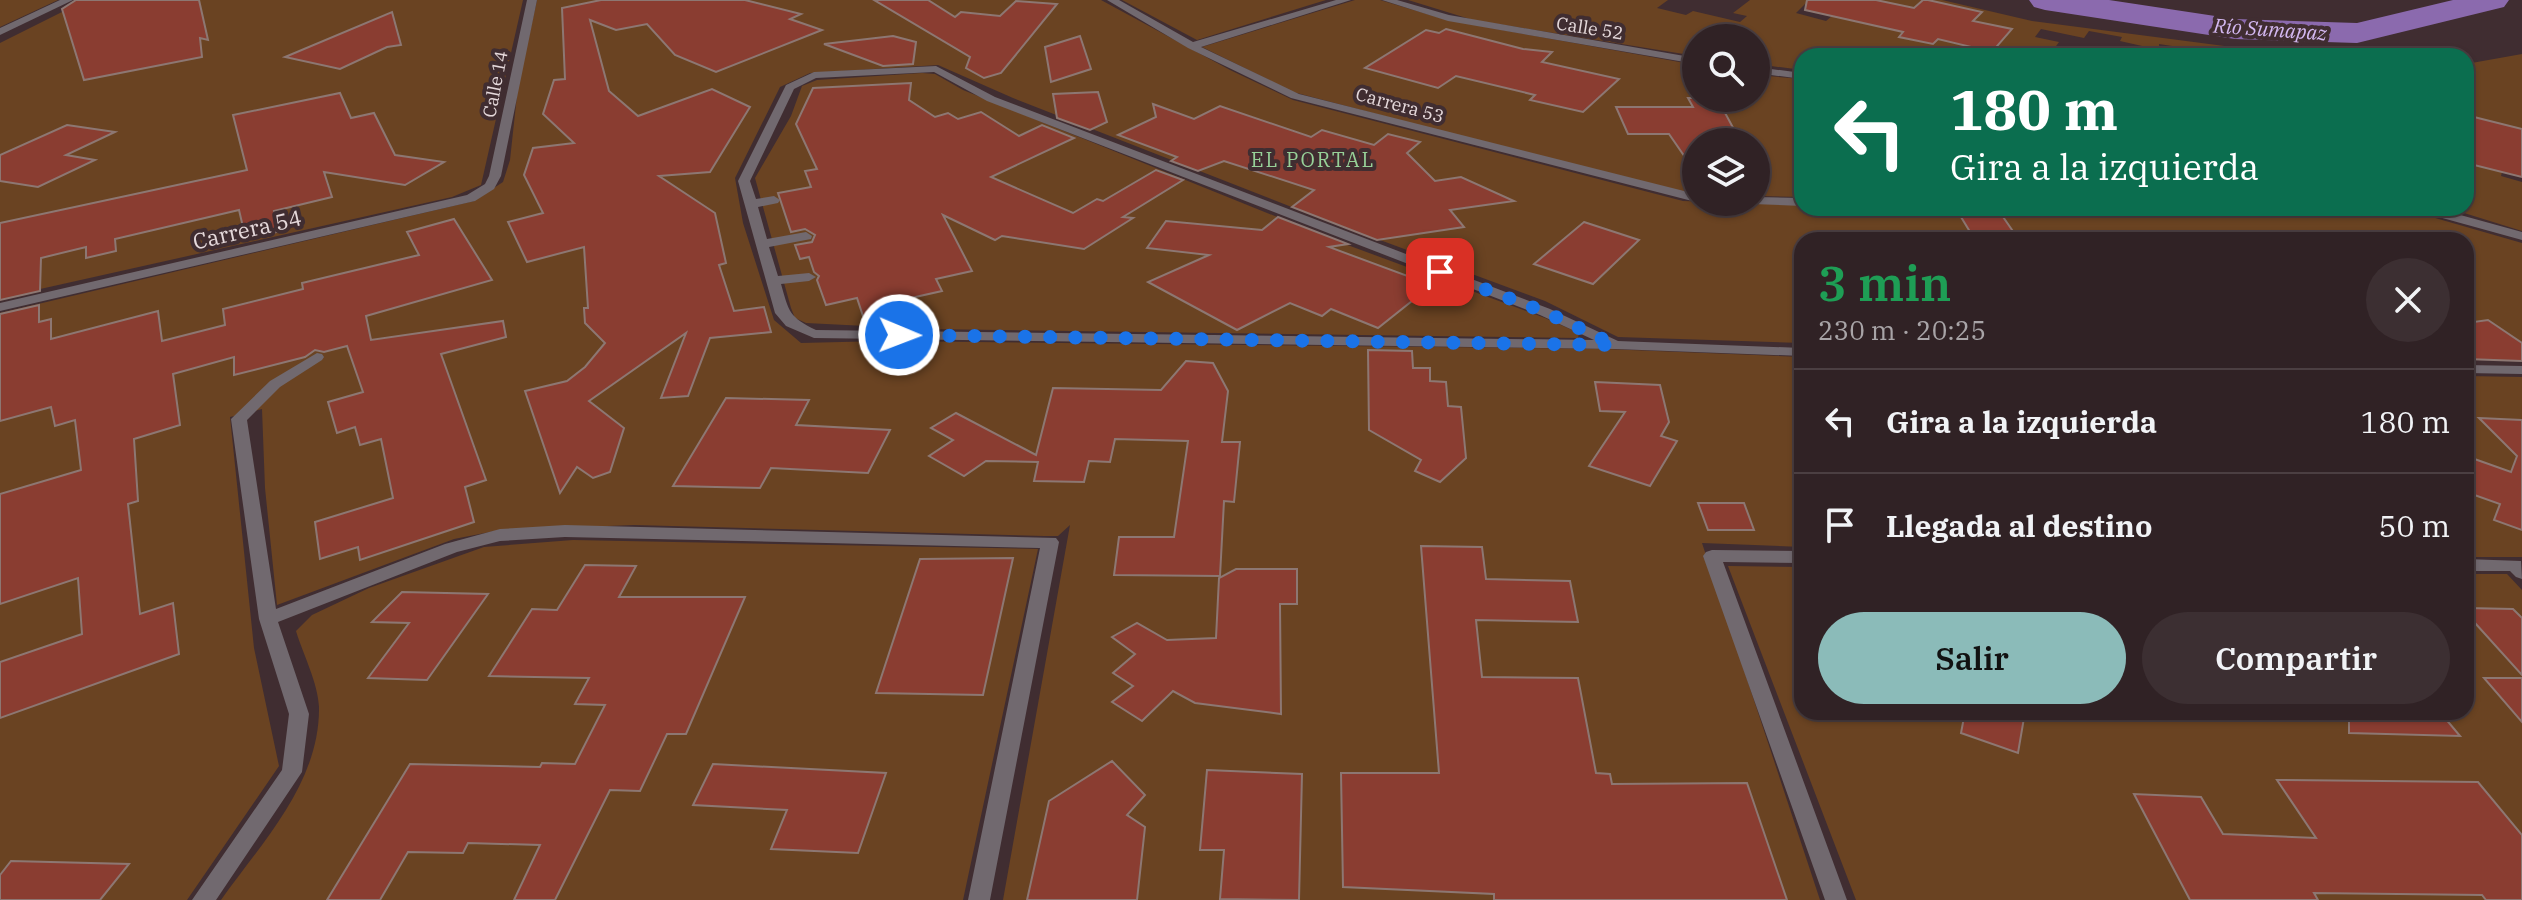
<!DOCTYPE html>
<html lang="es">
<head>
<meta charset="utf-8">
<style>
  body { margin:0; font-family:"IBM Plex Serif",serif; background:#3c2f32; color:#f1f3f6; height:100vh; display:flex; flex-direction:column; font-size:30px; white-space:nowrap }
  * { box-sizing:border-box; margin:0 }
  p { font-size:26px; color:#a8a4a7 }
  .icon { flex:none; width:44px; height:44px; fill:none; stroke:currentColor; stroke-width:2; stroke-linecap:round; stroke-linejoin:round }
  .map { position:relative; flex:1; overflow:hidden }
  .sheet { position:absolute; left:1794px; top:232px; width:680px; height:488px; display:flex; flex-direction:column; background:#302225; border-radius:24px; box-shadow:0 2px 6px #0004,0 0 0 2px #4b3f42 }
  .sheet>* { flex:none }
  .guide { position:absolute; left:1794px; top:48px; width:680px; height:168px; border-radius:24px; box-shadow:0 2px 6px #0004,0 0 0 2px #4b3f42; background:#0b6e4f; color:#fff; overflow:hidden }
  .controls { position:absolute; left:1682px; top:24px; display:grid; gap:16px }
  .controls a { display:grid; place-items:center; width:88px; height:88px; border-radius:50%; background:#302225; box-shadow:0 2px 6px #0004,0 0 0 2px #4b3f42; font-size:40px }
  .pin { position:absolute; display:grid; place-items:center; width:68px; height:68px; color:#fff; margin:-34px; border-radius:16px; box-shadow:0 4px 12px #0006 }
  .me { position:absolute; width:88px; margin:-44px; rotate:91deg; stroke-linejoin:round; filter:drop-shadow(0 0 6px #0008) }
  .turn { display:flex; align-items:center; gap:28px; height:168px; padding:0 24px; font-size:36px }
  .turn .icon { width:104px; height:104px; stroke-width:2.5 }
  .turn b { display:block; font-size:56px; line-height:68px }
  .round { display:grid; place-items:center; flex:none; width:84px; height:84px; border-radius:42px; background:#3c2f32 }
  .head { display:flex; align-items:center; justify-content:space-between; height:136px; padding:0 24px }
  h1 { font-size:48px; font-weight:600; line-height:60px; color:#1e9e55 }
  .cta { display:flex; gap:16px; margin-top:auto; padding:16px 24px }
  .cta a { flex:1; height:92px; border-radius:48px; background:#8bbbb9; color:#111; font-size:32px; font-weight:600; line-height:92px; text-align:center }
  .cta a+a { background:#3c2f32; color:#f1f3f6 }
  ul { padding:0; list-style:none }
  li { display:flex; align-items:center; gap:24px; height:104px; padding:0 24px; border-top:2px solid #4b3f42 }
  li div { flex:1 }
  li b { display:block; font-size:30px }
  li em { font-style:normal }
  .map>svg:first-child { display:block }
</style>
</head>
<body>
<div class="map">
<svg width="2522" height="900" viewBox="0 0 2522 900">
  <rect width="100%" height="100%" fill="#402d31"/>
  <!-- green -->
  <g fill="#6a4322">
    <polygon points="0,0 58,0 0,27"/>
    <polygon points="86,0 523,0 481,185 452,197 0,298 0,43"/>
    <polygon points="537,0 1101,0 1230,70 1293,100 1683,201 1802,204 1802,208 2411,211 2522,243 2522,361 2466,359 2466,240 1802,240 1802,343 1618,337 1545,301 1307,213 1013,98 938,65 810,73 780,87 735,178 743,223 774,320 801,343 883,341 1605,349 1802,357 1802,547 1702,543 1820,900 1003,900 1070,525 1058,536 1044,536 634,525 500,530 454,539 277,605 265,488 262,409 230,417 254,648 279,766 187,900 0,900 0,313 474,201 503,182 510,160 518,86"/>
    <polygon points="1122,0 1326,0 1197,40"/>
    <polygon points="1355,0 1380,0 1447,20 1696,65 1696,98 1756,98 1756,75 1802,79 1802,197 1756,196 1756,142 1696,142 1696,194 1674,192 1293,92 1202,47"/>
    <polygon points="1408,0 1668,0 1657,8 1686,15 1693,11 1740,22 1747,16 1733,13 1750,0 1809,0 1796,13 1826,21 1832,16 1883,28 1889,23 1876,0 1923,0 1902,19 1914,23 1900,37 1933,44 1938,39 1992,51 1995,26 1973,21 1981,12 1928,0 1942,0 2032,21 2301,56 2238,56 2159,44 2160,56 2147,56 2151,48 2120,41 2122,37 2089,31 2084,38 2041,29 2035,37 2059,42 2051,53 2065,56 1802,56 1802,70 1756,64 1756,38 1696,38 1696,56 1473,20"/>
    <polygon points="2522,54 2522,129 2466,115 2466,64"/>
    <polygon points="922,73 935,74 963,90 1334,240 1545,318 1579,333 1578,338 926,329 806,323 795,318 791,308 755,178 791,116 802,86 817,80"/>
    <polygon points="2466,163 2502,172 2501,176 2522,182 2522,231 2448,208 2466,208"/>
    <polygon points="2466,376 2522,377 2522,557 2466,557"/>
    <path d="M573 540 1038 549 963 900H221C262 842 320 783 319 707 318 683 303 654 296 631L312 615 369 588 484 547Z"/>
    <polygon points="1728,566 1802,567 1802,712 2466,712 2466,574 2507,574 2522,590 2522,900 1856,900"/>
  </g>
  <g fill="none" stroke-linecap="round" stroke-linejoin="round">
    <!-- river -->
    <polygon fill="#8b6aae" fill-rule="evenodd" points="2029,0 2109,0 2235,19 2357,23 2453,0 2509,0 2504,7 2357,43 2235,39 2045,10 2034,7"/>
  </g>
  <!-- building -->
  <g fill="#8a3d31" stroke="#8d7772" stroke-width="2">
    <polygon points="76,0 199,0 208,40 200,38 202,57 84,80 62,9"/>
    <polygon points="601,0 745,0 801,14 790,19 822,30 716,72 675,55 647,24 616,30 590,20 609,91 638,116 712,89 750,107 710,172 659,176 715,213 726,263 719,265 734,311 764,307 771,332 710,338 688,396 661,398 686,333 589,401 624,428 610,472 593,478 577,467 560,493 525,391 567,381 585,367 605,343 585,323 584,308 588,308 584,247 527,262 508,222 543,213 524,175 533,148 574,143 543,114 554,80 565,79 562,8"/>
    <polygon points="874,0 928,0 955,17 961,12 1000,16 1016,1 1057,4 1001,73 984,78 966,68 970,57"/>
    <polygon points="1807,0 1876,0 1914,8 1923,0 1928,0 1982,12 1973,21 2012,29 1992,52 1938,39 1933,44 1899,37 1903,32 1805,10"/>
    <polygon points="392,12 401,45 387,47 340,69 285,57"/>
    <polygon points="1446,29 1523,49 1552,52 1542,62 1619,79 1583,112 1530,100 1535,95 1456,76 1438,88 1365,68 1426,30 1439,33"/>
    <polygon points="893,36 916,42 913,64 883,66 824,44"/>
    <polygon points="1080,36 1091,69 1051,82 1045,47"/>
    <polygon points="911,83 909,100 935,117 948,113 958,119 981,112 1019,136 1042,125 1074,138 991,177 1073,213 1097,199 1103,201 1156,170 1183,180 1123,217 1133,218 1084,249 1002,236 995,240 943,215 972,271 936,279 942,291 902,300 905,306 863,316 857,298 826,305 817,280 819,276 814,272 809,257 800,259 795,245 812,242 815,235 805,229 791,232 778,193 811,187 805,171 817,169 796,124 813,88"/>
    <polygon points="1098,92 1107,122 1090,130 1057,118 1053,94"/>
    <polygon points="340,93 351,118 374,113 395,155 444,162 405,185 324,172 332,197 274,211 280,231 246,240 239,210 115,239 116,251 86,258 86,247 41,258 40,291 0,300 0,223 247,170 233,115"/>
    <polygon points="1688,98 1717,98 1737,135 1721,135 1725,142 1696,142 1696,173 1669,134 1628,134 1616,107 1693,107"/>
    <polygon points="1153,104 1194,119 1220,106 1311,137 1322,130 1374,145 1388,134 1420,142 1407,153 1435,181 1461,177 1514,201 1450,210 1464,227 1377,240 1292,207 1314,190 1224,161 1198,171 1171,161 1177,157 1118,135 1156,117"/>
    <polygon points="2466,115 2522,129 2522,177 2466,163"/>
    <polygon points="67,125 115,132 66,155 95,160 38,187 0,181 0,155"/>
    <polygon points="1958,212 2001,214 2019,240 1975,240"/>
    <polygon points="1278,217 1348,244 1329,247 1432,285 1378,328 1331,309 1322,316 1290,303 1237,330 1148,282 1209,255 1147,248 1166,221 1262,230"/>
    <polygon points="454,219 492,280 366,316 371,340 503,321 506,337 441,354 486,480 465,487 474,522 360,560 358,547 320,559 315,522 393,498 381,439 360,445 355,427 337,433 328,402 363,392 347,346 324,352 315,350 305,357 234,375 234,357 173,374 180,425 134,439 138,501 128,504 140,614 173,603 179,654 0,718 0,662 82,634 78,578 0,604 0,494 81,470 75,420 55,426 51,407 0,421 0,314 39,305 39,322 51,319 51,339 158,311 162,341 225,325 223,309 303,289 302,283 419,255 407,232"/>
    <polygon points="1584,222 1639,240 1593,284 1534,264"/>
    <polygon points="2488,320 2522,343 2522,361 2466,359 2466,323"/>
    <polygon points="1368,350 1412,351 1413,368 1430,368 1430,381 1446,382 1448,406 1461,407 1466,458 1440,482 1415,471 1421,460 1369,430"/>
    <polygon points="1186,361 1213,363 1228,391 1222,442 1240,442 1234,502 1224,501 1220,576 1114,575 1119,537 1174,537 1188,441 1115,439 1110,462 1089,461 1084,482 1034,481 1038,462 986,461 964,476 929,456 953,440 931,428 956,413 1036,455 1053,388 1161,390"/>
    <polygon points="1595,382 1660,385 1669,422 1661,436 1677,441 1650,486 1589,466 1625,412 1600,411"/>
    <polygon points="726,398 809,400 796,425 890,430 868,473 771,468 760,488 673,486"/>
    <polygon points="2479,418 2522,420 2522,530 2494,520 2500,504 2466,492 2466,456 2511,472 2517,456"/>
    <polygon points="1698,503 1744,503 1754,530 1708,530"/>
    <polygon points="1421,546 1482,547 1486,579 1570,581 1578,622 1476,620 1482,677 1578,678 1596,773 1610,774 1612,784 1747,783 1787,900 1494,900 1494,894 1343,887 1341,773 1439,773"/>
    <polygon points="1013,558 983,695 876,693 920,559"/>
    <polygon points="585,565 636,566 619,597 745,597 686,734 667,734 640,791 610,790 555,900 514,900 540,845 468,843 463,853 408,852 380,900 327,900 410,764 540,767 542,763 575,764 605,705 575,704 589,678 489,676 532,609 557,610"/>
    <polygon points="1236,569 1297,569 1297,604 1280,604 1281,714 1195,703 1173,691 1142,721 1112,702 1133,686 1113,673 1135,654 1112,637 1137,623 1167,640 1216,638 1219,578"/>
    <polygon points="402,592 488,594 427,680 368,678 409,623 372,622"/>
    <polygon points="2466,608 2513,609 2522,618 2522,675 2466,613"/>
    <polygon points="2484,678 2522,678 2522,722"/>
    <polygon points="1965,712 2025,712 2018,753 1961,733"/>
    <polygon points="2349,712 2440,712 2460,736 2349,733"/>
    <polygon points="1112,761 1145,795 1127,815 1145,827 1137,900 1027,900 1049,801"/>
    <polygon points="713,764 886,773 858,853 771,849 787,810 693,805"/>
    <polygon points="1207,770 1302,774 1299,900 1220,899 1224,850 1200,850"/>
    <polygon points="2277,780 2478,782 2522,835 2522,900 2486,900 2482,895 2314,893 2318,900 2190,900 2134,794 2201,797 2223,834 2316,838"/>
    <polygon points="11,861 129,864 100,900 0,900 0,875"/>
  </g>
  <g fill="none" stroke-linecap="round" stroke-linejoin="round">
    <!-- minor -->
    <g fill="#71696f" fill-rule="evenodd">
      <polygon points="60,0 73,0 0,35 0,28"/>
      <polygon points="527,0 537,0 501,176 494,189 475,201 0,311 0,303 467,195 485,184 489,176"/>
      <polygon points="1107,0 1119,0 1193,42 1336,0 1351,0 1201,47 1299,94 1696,194 1696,202 1291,98 1188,48"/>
      <polygon points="1382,0 1397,0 1449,15 1696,58 1696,64 1448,21"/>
      <path d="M936 66 995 97 1550 309 1618 341 1802 348V356L1615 349 814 338 786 326 775 313 738 181 786 85 814 72ZM934 72 987 101 1540 315 1594 340 816 330C789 317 789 312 781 284L809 281 816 277 809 273 778 276 769 247 811 239 812 236 806 232 767 239 758 207 778 203 780 200 774 196 756 199 750 181 794 89 816 78Z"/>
      <polygon points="1756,67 1802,73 1802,79 1756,73"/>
      <polygon points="1756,197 1802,198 1802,206 1752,204 1756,202"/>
      <polygon points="2415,208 2435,208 2522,232 2522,240 2417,211"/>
      <polygon points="317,353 322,354 324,357 322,360 280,387 247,420 276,609 445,544 500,529 565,525 1056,538 1059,542 990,900 968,900 1040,548 565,537 500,541 457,552 278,622 309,714 302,772 216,900 192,900 282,770 289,714 259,619 231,419 270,381"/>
      <polygon points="2466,365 2522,366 2522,374 2466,373"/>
      <polygon points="1712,550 1802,551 1802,563 1723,562 1847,900 1825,900 1703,556 1706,552"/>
      <polygon points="2466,559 2521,561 2522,579 2516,577 2510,571 2466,571"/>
    </g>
  </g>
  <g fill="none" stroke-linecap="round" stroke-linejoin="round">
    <!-- route -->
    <polyline stroke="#1a73e8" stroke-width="14" stroke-dasharray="0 25.2" points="899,335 1615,345 1545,312 1440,272"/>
  </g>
  <g text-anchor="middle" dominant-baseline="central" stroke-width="8" stroke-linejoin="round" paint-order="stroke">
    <!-- far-street labels -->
    <g font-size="18" fill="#e5d9db" stroke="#402d31">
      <text transform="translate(1590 28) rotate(9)">Calle 52</text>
      <text transform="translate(495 84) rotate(-79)">Calle 14</text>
      <text transform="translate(1400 105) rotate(15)">Carrera 53</text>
    </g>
    <!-- far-water labels -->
    <g font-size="20" font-style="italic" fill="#d4b9f2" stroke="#402d31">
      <text transform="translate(2270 29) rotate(4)">Río Sumapaz</text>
    </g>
    <!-- far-neighbourhood labels -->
    <g font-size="20" letter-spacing="2" fill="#97d198" stroke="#402d31">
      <text x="1313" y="159">EL PORTAL</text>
    </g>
    <!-- street labels -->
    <g font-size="22" fill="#e5d9db" stroke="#402d31">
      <text transform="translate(247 229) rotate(-13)">Carrera 54</text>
    </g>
  </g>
</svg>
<div class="controls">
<a><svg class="icon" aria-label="search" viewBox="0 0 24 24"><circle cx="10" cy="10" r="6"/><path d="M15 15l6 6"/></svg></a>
<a><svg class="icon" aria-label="layers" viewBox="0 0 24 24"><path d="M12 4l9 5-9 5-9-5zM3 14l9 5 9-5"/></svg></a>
</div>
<div class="pin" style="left:1440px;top:272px;background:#d93025"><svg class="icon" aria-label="arrive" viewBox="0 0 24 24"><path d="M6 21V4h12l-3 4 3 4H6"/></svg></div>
<svg class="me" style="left:899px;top:335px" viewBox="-20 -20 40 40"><circle r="17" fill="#1a73e8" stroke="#fff" stroke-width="3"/><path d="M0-11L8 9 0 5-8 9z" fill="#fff"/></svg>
<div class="guide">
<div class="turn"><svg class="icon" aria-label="left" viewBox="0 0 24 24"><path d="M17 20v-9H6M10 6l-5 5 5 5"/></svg><div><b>180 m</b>Gira a la izquierda</div></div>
</div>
<section class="sheet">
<div class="head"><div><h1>3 min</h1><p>230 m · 20:25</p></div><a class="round"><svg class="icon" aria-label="close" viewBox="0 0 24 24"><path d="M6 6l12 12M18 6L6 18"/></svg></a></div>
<ul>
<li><svg class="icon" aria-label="left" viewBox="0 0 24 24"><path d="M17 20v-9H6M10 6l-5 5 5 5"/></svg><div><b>Gira a la izquierda</b></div><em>180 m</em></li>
<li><svg class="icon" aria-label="arrive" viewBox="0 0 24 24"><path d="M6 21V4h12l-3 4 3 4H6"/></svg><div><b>Llegada al destino</b></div><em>50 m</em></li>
</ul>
<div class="cta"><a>Salir</a><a>Compartir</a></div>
</section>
</div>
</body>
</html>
